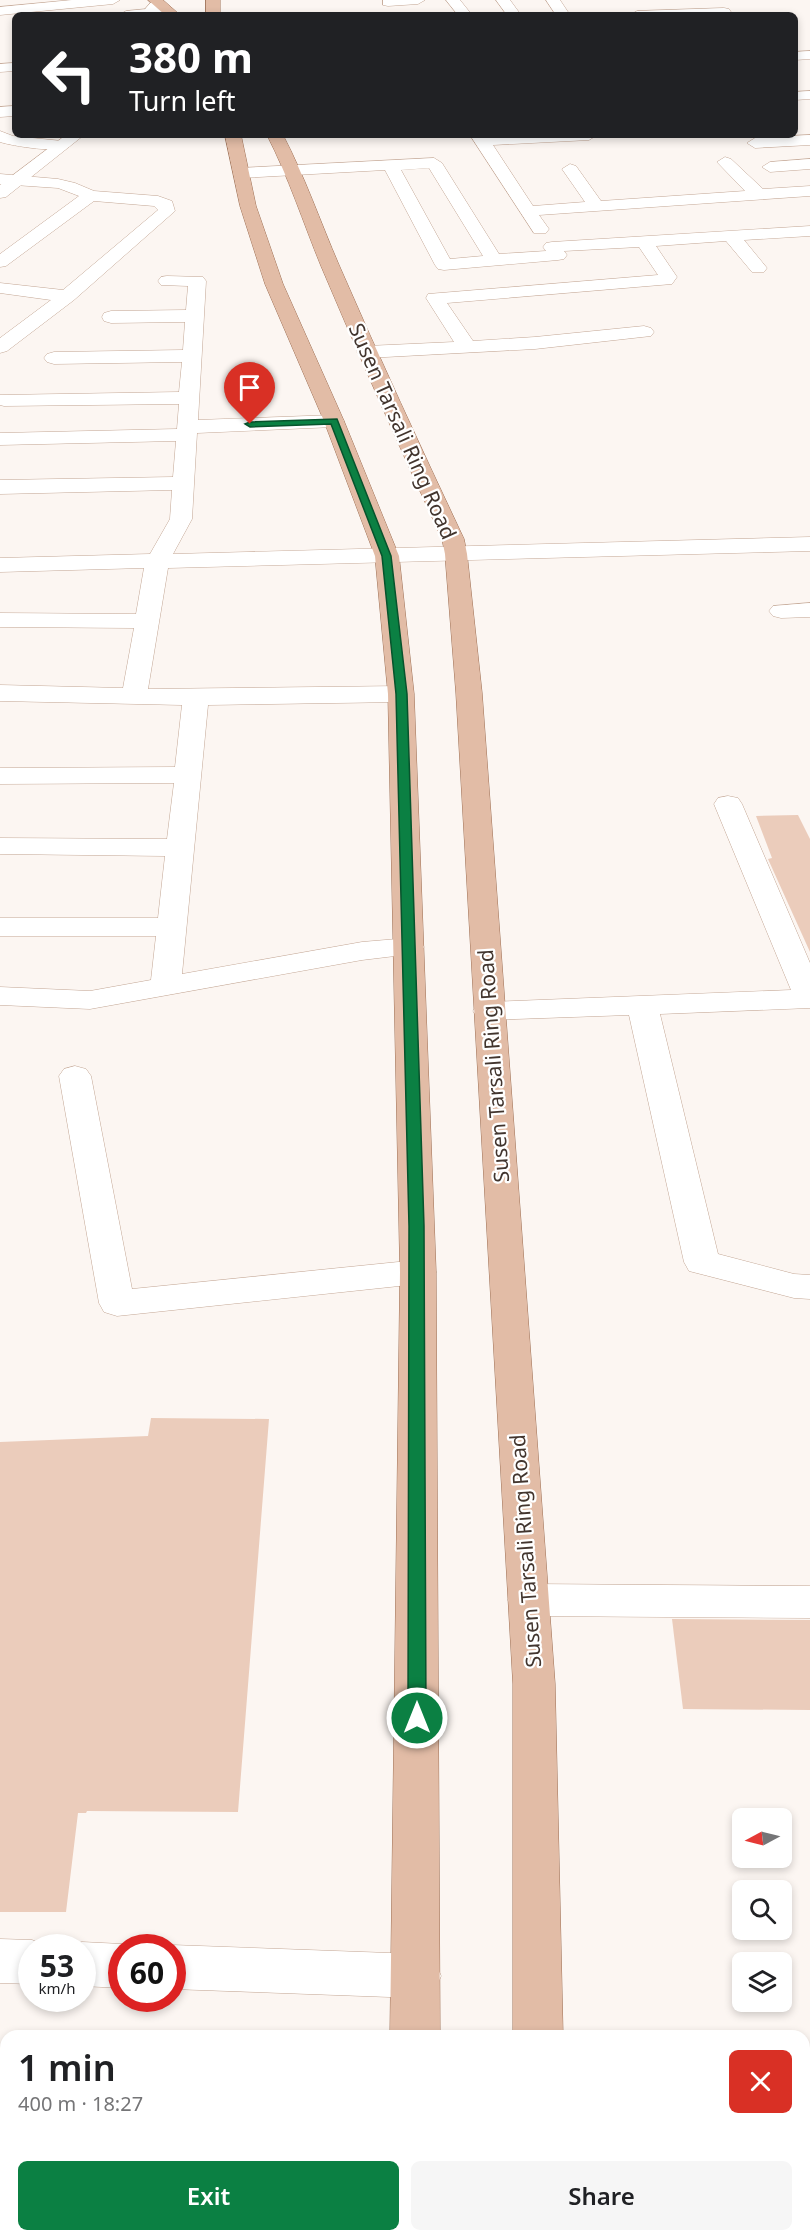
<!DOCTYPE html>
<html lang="en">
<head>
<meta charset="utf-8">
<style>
  body { margin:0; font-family:"Noto Sans",sans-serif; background:#f6f6f6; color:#202124; height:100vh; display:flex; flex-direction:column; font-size:22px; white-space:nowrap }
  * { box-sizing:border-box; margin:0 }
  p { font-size:20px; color:#757577 }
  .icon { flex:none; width:33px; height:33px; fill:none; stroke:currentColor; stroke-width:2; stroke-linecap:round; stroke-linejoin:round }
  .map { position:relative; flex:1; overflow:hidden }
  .drawer { position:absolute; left:0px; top:2030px; width:810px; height:212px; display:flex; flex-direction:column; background:#fff; border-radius:18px 18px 0 0; box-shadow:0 3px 9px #0003 }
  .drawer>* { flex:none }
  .guide { position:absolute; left:12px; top:12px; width:786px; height:126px; border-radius:9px; box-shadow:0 3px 9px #0003; background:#202124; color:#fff; overflow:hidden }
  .needle { width:39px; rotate:263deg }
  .fabs { position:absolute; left:732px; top:1808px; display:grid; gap:12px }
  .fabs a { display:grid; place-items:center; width:60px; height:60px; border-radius:9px; background:#fff; box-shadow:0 3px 9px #0003; font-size:30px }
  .speed { position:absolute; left:18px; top:1934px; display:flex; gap:12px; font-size:30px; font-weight:700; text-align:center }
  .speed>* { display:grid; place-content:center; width:78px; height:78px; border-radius:50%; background:#fff; box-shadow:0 3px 9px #0003; line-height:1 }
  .speed small { font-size:15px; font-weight:400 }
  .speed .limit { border:9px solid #d22; background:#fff; color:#111 }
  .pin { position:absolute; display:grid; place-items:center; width:51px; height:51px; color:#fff; margin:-62px -26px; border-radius:50% 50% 50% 0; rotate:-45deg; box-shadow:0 0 6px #0007 }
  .pin .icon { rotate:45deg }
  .me { position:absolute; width:66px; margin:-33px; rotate:0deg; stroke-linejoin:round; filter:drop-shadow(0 0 4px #0008) }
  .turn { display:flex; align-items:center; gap:21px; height:126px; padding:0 18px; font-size:27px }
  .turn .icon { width:78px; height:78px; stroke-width:2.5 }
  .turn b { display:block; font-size:42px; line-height:51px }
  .round { display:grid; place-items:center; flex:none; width:63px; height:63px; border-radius:9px; background:#f6f6f6 }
  .head { display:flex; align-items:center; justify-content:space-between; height:102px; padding:0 18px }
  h1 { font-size:36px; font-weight:600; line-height:45px }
  .button { display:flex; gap:12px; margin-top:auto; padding:12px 18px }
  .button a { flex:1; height:69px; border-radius:9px; background:#0b8043; color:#fff; font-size:24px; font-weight:600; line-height:69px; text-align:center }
  .button a+a { background:#f6f6f6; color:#202124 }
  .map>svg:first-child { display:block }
</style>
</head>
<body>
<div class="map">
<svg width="810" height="2240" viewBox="0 0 810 2240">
  <rect width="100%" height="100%" fill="#fcf6f2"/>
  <!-- building -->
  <g fill="#ebccbb">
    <polygon points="798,815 810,839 810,952 768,859 772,858 756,816"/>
    <polygon points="151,1418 269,1419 238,1812 87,1811 86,1813 78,1813 66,1912 0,1912 0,1442 148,1436"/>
    <polygon points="672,1619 810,1620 810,1710 683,1709"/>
  </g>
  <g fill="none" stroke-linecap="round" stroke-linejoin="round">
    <defs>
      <g id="street">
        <polygon points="72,0 120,0 113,4 0,15 0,7"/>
        <polygon points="383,0 425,0 418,4 388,6 383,5"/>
        <polygon points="446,0 460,0 472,15 458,15"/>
        <polygon points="496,0 510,0 521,15 507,15"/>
        <polygon points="546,0 560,0 570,15 556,15"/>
        <polygon points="168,7 175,11 173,14 119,15 126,11"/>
        <polygon points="724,8 729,9 731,12 729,15 630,15 637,11"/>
        <polygon points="810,51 810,59 795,60 795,52"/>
        <polygon points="15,63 15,71 0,72 0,64"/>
        <polygon points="810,91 810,99 795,100 795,92"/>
        <polygon points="15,106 15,116 0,117 0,107"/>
        <path d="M0 131 13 136 62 141 70 146C62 154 12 146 0 142Z"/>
        <polygon points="470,135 597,135 589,140 493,145 533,206 585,202 562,169 570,164 576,166 601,201 745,191 717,162 725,157 731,159 763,189 810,186 810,196 539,215 549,229 546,233 534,233"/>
        <polygon points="810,135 810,145 755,148 747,143 755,138"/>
        <path d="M434 158 442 163 499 254 546 251 543 247 546 243 552 242 810 226V236L744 240 767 268 764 272H752L726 241 656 246 677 277 672 284 447 303 473 341 535 337 644 326 651 328 654 332 651 336 535 349 367 358 360 356 357 352 360 348 367 346 454 342 426 298 428 294 658 275 639 247 564 251 567 255 564 259 558 260 444 270 438 269 435 265 385 170 241 178 233 173 241 168ZM429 168 483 256 450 259 401 170Z"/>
        <polygon points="810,159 810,169 770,172 762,167 770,162"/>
        <polygon points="0,174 58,179 75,183 94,191 158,196 172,201 175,211 74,300 7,351 0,353 0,338 51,300 0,293 0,283 63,290 158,210 154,206 94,201 6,266 0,267 0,254 79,196 58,188 0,184"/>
        <polygon points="167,276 203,277 206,281 198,420 334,415 341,417 344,421 341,425 334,427 197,433 192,519 173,554 810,537 810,551 168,568 148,689 401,686 410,689 414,694 410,699 401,702 208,705 182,974 362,942 409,938 420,941 424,947 420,953 362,960 90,1009 0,1005 0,987 90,991 151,980 156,936 0,936 0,918 158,918 165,856 0,854 0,838 167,839 174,783 0,784 0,768 175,767 182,705 0,701 0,685 123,688 134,628 0,627 0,613 136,614 144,568 0,572 0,558 150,554 170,519 172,490 0,494 0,480 173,477 176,441 0,445 0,433 177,429 179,404 4,406 0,405 0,395 179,392 182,362 54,364 47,362 44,358 47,354 54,352 183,350 185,322 111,323 104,321 102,317 104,313 111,311 186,310 188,286 161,285 158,281 161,277"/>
        <polygon points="810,603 810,617 781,618 773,616 769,611 773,606"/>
        <polygon points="728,796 738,798 742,804 810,963 810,1008 660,1014 718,1254 794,1274 810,1275 810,1299 794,1298 689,1271 684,1262 629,1015 489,1020 478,1018 473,1011 478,1004 489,1002 791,990 714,804 718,798"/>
        <polygon points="75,1066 86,1069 91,1076 132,1289 418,1260 431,1263 436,1272 431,1281 418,1284 117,1316 104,1312 99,1303 59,1076 64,1069"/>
        <polygon points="529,1584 810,1586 810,1618 529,1616 514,1612 508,1600 514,1588"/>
        <polygon points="0,1939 32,1940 49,1947 32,1947 32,1984 0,1983"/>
        <polygon points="82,1942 122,1944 130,1947 122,1947 122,1988 82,1986 82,1947 69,1947"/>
        <polygon points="172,1945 417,1954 434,1960 441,1976 434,1992 417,1998 172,1989 172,1947 167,1947"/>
      </g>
      <g id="secondary">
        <polygon points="153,0 162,0 165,3 154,15 140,15"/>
        <polygon points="66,135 84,135 6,197 0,198 0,185"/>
      </g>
      <g id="primary">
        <polygon points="148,0 163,0 180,15 165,15"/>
        <rect x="206" y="0" width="14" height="15"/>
        <polygon points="225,135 241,135 256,206 283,284 344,421 399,556 414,694 436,1272 440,2036 390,2036 400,1272 388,694 375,556 324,421 265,284 240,206"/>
        <path d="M267 135H283C305 177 320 221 339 265 379 357 421 448 464 539L467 554 482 693 555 1684 563 2036H513V1684L456 693 445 554 442 539C400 449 360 358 321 266 303 222 289 178 267 135Z"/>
        <rect x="384" y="2235" width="52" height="5"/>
        <polygon points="514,2235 566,2235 567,2240 515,2240"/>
      </g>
    </defs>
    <!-- street casing -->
    <use href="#street" stroke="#c3a694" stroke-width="1"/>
    <!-- secondary casing -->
    <use href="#secondary" stroke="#c3a694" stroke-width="1"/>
    <!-- primary casing -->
    <use href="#primary" stroke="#9e7055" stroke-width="1"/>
    <!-- street -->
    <use href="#street" fill="#fff" fill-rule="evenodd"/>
    <!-- secondary -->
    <use href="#secondary" fill="#fff" fill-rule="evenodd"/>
    <!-- primary -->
    <use href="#primary" fill="#e2bca6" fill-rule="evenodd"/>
  </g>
  <!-- route -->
  <polygon fill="#0b8043" stroke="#07532c" stroke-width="1.5" points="337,419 391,556 407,694 424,1226 426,1718 424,1723 417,1725 411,1723 408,1718 409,1226 396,694 382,556 331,424 250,427 245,424 250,422"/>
  <g text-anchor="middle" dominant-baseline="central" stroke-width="4.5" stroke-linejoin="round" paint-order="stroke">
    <!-- street labels -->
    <g font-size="21" fill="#42352e" stroke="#fff">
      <text transform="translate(403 431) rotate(66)">Susen Tarsali Ring Road</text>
      <text transform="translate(493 1066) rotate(-94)">Susen Tarsali Ring Road</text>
      <text transform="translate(525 1551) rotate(-94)">Susen Tarsali Ring Road</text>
    </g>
  </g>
</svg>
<div class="fabs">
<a><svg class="needle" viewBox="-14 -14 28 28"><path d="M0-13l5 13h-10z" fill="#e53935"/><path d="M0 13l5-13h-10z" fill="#757577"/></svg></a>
<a><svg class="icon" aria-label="search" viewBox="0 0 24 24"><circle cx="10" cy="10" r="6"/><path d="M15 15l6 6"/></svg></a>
<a><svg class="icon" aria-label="layers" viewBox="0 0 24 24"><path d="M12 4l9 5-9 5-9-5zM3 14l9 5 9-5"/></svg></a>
</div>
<div class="speed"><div>53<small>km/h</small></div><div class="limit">60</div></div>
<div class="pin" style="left:250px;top:424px;background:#d93025"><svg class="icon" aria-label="arrive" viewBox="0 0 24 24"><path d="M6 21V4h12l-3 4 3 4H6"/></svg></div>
<svg class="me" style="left:417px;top:1718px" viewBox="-20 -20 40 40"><circle r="17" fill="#0b8043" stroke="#fff" stroke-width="3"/><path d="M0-11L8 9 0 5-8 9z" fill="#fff"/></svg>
<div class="guide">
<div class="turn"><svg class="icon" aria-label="left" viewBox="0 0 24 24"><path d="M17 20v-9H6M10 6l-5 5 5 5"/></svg><div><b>380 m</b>Turn left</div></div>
</div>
<section class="drawer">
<div class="head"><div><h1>1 min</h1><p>400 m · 18:27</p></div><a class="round" style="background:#d93025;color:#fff"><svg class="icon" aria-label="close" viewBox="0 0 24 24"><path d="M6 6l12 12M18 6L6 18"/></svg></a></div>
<div class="button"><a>Exit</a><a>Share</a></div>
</section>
</div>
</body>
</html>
